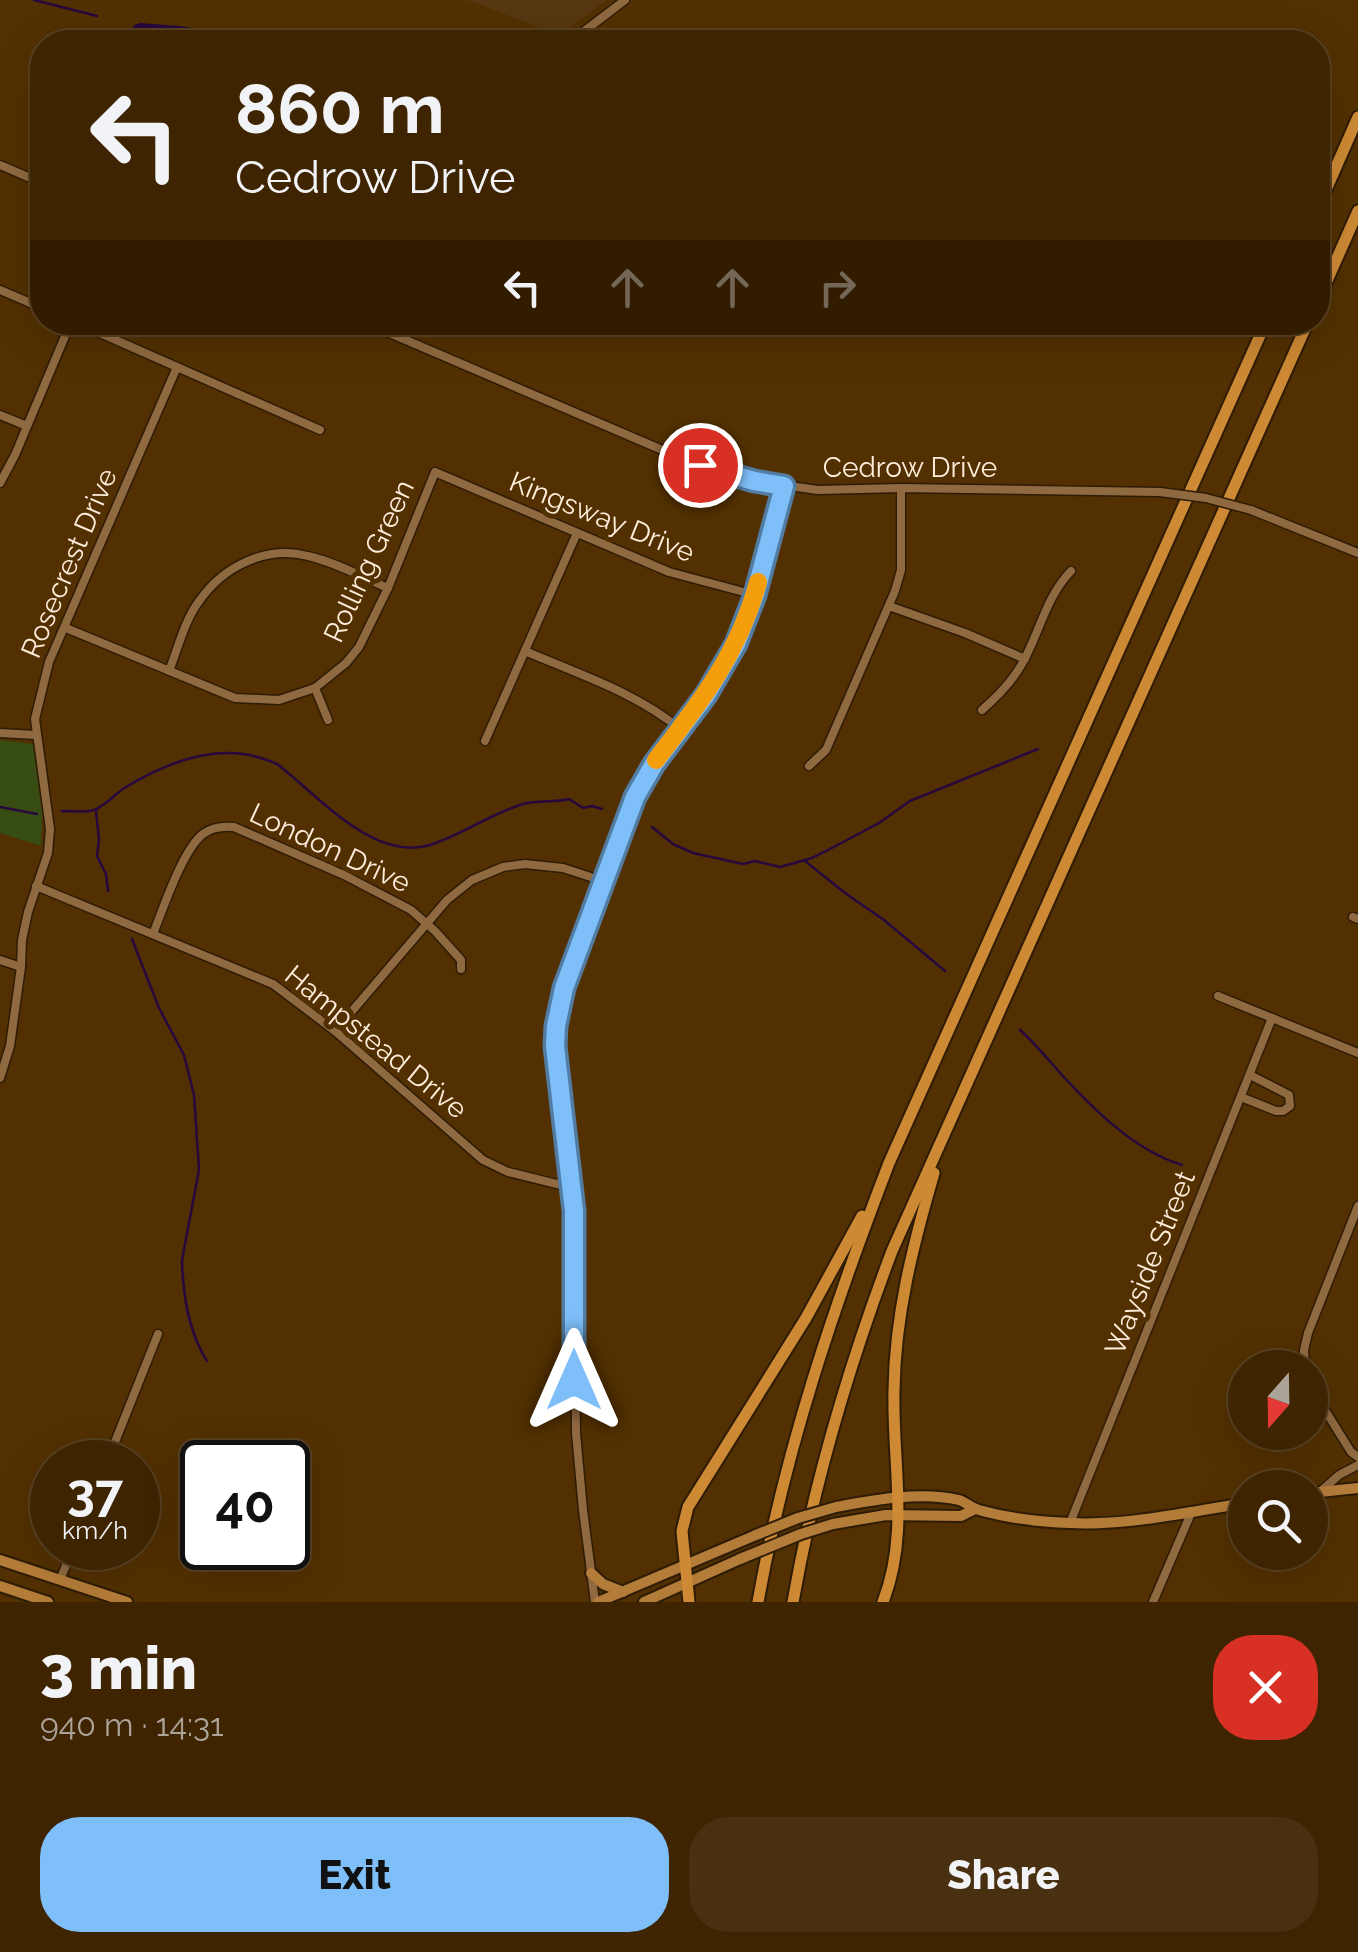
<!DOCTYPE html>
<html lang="en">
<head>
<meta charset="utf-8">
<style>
  body { margin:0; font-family:Raleway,sans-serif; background:#493010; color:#f1f3f6; height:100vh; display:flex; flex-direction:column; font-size:38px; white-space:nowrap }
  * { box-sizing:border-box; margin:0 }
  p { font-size:32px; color:#ada499 }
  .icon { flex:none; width:55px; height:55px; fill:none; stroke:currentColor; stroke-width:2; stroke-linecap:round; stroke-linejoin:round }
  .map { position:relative; height:1602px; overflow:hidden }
  .drawer { display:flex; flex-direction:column; background:#3e2401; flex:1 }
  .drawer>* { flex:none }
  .guide { position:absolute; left:30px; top:30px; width:1300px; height:305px; border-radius:40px; box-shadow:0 10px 40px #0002,0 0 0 2px #574123; background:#3e2401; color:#f1f3f6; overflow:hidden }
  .needle { width:65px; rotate:200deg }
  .buttons { position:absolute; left:1228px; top:1350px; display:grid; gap:20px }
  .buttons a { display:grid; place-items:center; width:100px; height:100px; border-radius:50%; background:#3e2401; box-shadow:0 10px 40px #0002,0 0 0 2px #574123; font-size:50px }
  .speed { position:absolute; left:30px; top:1440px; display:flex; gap:20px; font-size:50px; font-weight:700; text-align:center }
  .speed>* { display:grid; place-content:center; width:130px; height:130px; border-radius:50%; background:#3e2401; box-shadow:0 10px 40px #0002,0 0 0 2px #574123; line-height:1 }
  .speed small { font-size:25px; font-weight:400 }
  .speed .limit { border:5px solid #111; border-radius:15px; background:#fff; color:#111 }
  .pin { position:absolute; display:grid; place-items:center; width:85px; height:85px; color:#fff; margin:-42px; border:5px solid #fff; border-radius:50%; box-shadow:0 2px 10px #0007 }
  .me { position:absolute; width:110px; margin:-55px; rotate:0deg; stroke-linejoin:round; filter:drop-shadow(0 0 8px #0008) }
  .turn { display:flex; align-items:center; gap:35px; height:210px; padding:0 40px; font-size:45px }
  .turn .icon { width:130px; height:130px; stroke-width:2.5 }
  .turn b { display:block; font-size:70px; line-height:85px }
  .lanes { display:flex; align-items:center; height:95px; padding:0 40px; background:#0003; justify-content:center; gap:50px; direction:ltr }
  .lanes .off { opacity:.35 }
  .round { display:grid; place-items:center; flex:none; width:105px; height:105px; border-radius:40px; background:#493010 }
  .summary { display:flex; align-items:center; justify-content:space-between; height:170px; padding:0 40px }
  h1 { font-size:60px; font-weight:800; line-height:75px }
  .action { display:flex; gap:20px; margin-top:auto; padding:20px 40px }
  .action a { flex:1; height:115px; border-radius:40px; background:#7ebef9; color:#111; font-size:40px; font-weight:800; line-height:115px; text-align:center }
  .action a+a { background:#493010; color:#f1f3f6 }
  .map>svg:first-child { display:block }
</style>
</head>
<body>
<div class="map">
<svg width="1358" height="1602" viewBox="0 0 1358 1602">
  <rect width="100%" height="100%" fill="#523001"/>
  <!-- built -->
  <polygon fill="#563711" points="468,0 607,0 559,35"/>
  <!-- green -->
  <polygon fill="#374d13" points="0,740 33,744 42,813 41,846 0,833"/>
  <!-- water -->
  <polygon fill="#28083d" points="140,23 180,26 246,37 253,42 130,42 134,25"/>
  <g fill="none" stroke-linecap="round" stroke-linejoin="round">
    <!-- stream -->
    <g stroke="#28083d" stroke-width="2.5">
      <polyline points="34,0 97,16"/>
      <polyline points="0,807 37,814"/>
      <path d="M62 811C71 811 85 813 94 810 105 806 116 793 126 787 173 759 225 740 277 764 318 795 373 862 430 845 462 835 490 814 523 804 538 800 553 803 569 799L583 808 592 806 602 809"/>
      <polyline points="96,811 99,839 97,856 106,874 108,891"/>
      <polyline points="652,827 673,844 693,853 743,864 755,861 780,867 812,858 828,850 879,823 910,801 1038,749"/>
      <polyline points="805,861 845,893 884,920 945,971"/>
      <path d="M132 939 159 1008 184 1055 194 1095 199 1170 182 1260C183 1295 188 1331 207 1361"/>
      <path d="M1020 1030C1036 1044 1049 1061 1063 1076 1095 1111 1136 1151 1182 1165"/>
    </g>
    <defs>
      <g id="minor">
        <polyline points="570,42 625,0"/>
        <polyline points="0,165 42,183"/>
        <polyline points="0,290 42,308"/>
        <polyline points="75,322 320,430"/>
        <polyline points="364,322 660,449 726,474 754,481 818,490 901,488 1160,492"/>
        <polyline points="401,338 408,322"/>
        <polyline points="0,415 27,426"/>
        <polyline points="0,483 15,455 71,322"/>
        <polyline points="1251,510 1358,553"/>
        <polyline points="889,606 965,633 1025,659"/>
        <polyline points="66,628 235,698 279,700 315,688 346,663 359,647 388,588 435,472 669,572 755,595"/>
        <path d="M525 651C578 674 635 692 680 729"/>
        <path d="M169 671C178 648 185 619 200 600 224 566 267 545 308 556 335 562 362 577 388 588"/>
        <polyline points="315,688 328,720"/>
        <path d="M982 710C998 696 1013 681 1023 662 1040 631 1046 597 1071 571"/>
        <polyline points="0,733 36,735"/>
        <polyline points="485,741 577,533"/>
        <polyline points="809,766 826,750 895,591 901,570 901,488"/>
        <polyline points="36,886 273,984 335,1031 483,1160 508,1172 573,1188"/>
        <polyline points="1353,917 1358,919"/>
        <path d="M153 934C163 909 183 849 203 834 212 827 222 826 234 827L344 875 411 910 435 931 461 960V969"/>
        <polyline points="0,960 21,967"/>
        <polyline points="1218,996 1358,1053"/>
        <polyline points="335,1031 447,900 472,880 503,867 525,864 563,868 603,881"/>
        <polyline points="0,1078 10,1046 21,967 22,940 28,912 48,853 50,829 35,719 49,662 177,367"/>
        <polyline points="1241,1097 1276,1111 1283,1111 1290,1106 1289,1095 1250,1075"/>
        <polyline points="1305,1368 1304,1350 1308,1333 1358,1206"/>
        <polyline points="1310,1386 1351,1452 1358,1457"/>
        <polyline points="107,1462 158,1334"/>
        <polyline points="1321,1491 1339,1475 1358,1465"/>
        <polyline points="1070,1523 1272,1018"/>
        <polyline points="60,1580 73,1548"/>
        <polyline points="595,1602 583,1510 576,1433 574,1211 556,1066 556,1026 564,988 635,797 654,764 726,663 743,628 755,595 784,486"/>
        <polyline points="1153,1602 1192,1511"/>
      </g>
      <g id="major">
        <polyline points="1310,1493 1358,1488"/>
        <path d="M836 1507C874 1500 920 1491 959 1500 966 1502 971 1508 979 1510 1007 1518 1041 1522 1070 1523 1128 1526 1187 1512 1245 1503"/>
        <polyline points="833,1524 886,1515 961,1516 975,1509"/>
        <polyline points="0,1560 127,1602"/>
        <polyline points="591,1573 603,1584 623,1592"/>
        <polyline points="0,1586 48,1602"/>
        <polyline points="598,1602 756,1535"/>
        <polyline points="644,1602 740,1559"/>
      </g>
      <g id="highway">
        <polyline points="1318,208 1358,117"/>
        <polyline points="1318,301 1358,211"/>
        <polyline points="689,1602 682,1531 688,1507 806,1318 862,1216"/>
        <path d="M758 1602C785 1450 834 1306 889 1163L1266 322"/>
        <path d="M793 1602C814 1482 849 1365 892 1251L1308 322"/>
        <path d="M883 1602C910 1533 892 1462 894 1390 895 1315 913 1245 934 1173"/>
      </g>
    </defs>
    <!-- minor casing -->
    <use href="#minor" stroke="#2e1c06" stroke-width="11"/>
    <!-- major casing -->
    <use href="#major" stroke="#2e1c06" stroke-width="14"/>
    <!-- highway casing -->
    <use href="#highway" stroke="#2e1c06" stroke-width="15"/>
    <!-- minor -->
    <use href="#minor" stroke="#8f6940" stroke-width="8"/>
    <!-- major -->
    <use href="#major" stroke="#b47c39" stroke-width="10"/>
    <!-- highway -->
    <use href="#highway" stroke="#cd8934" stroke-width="11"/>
    <defs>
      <polyline id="minor-bridge" points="1160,492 1206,498 1251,510"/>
      <g id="major-bridge">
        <polyline points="756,1535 798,1518 836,1507"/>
        <polyline points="740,1559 801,1534 833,1524"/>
      </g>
    </defs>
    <!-- minor-bridge casing -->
    <use href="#minor-bridge" stroke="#2e1c06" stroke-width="11" stroke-linecap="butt"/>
    <!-- major-bridge casing -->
    <use href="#major-bridge" stroke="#2e1c06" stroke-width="14" stroke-linecap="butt"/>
    <!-- minor-bridge -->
    <use href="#minor-bridge" stroke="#8f6940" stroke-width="8"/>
    <!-- major-bridge -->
    <use href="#major-bridge" stroke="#b47c39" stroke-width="10"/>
  </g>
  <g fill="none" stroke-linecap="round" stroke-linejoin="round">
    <defs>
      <polyline id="route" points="574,1380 574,1211 555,1046 556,1026 564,988 635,797 654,764 706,695 736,644 755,595 784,486 754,481 700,465"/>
    </defs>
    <!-- route casing -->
    <use href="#route" stroke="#527ca2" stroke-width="25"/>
    <!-- route -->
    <use href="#route" stroke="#7ebef9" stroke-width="18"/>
    <!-- slow -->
    <path stroke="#f59e0b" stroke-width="18" d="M656 760C700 703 739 653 758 582"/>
  </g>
  <g text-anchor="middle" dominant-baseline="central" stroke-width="10" stroke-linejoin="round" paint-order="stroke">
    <!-- street labels -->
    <g font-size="28" fill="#feeddb" stroke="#523001">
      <text x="910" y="467">Cedrow Drive</text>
      <text transform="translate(602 517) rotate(22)">Kingsway Drive</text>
      <text transform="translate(369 561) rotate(-65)">Rolling Green</text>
      <text transform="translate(69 563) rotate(-67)">Rosecrest Drive</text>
      <text transform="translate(330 848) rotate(25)">London Drive</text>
      <text transform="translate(376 1042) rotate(39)">Hampstead Drive</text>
      <text transform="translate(1150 1263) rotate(-68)">Wayside Street</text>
    </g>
  </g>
</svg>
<div class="buttons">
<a><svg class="needle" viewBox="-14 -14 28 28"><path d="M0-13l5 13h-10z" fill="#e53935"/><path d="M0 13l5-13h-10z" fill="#ada499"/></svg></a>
<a><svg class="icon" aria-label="search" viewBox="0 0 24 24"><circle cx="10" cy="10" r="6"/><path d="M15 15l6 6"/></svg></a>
</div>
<div class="speed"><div>37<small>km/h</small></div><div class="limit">40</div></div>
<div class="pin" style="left:700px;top:465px;background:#d93025"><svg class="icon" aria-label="arrive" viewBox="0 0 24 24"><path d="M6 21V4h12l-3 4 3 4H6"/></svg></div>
<svg class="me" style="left:574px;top:1380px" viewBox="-20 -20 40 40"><path d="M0-17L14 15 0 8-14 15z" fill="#7ebef9" stroke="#fff" stroke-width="4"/></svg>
<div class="guide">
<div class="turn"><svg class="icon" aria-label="left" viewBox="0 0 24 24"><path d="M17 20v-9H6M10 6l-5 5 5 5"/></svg><div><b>860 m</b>Cedrow Drive</div></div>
<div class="lanes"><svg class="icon" aria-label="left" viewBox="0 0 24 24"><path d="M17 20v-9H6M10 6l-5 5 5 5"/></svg><svg class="icon off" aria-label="ahead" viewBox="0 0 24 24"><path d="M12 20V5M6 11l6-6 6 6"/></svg><svg class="icon off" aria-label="ahead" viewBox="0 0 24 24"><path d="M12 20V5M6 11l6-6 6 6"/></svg><svg class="icon off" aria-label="right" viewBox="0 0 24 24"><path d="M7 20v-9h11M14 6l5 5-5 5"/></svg></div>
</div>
</div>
<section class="drawer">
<div class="summary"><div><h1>3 min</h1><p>940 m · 14:31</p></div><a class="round" style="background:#d93025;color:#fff"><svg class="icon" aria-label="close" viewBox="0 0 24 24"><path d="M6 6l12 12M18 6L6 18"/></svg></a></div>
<div class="action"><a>Exit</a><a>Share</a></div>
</section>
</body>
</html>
